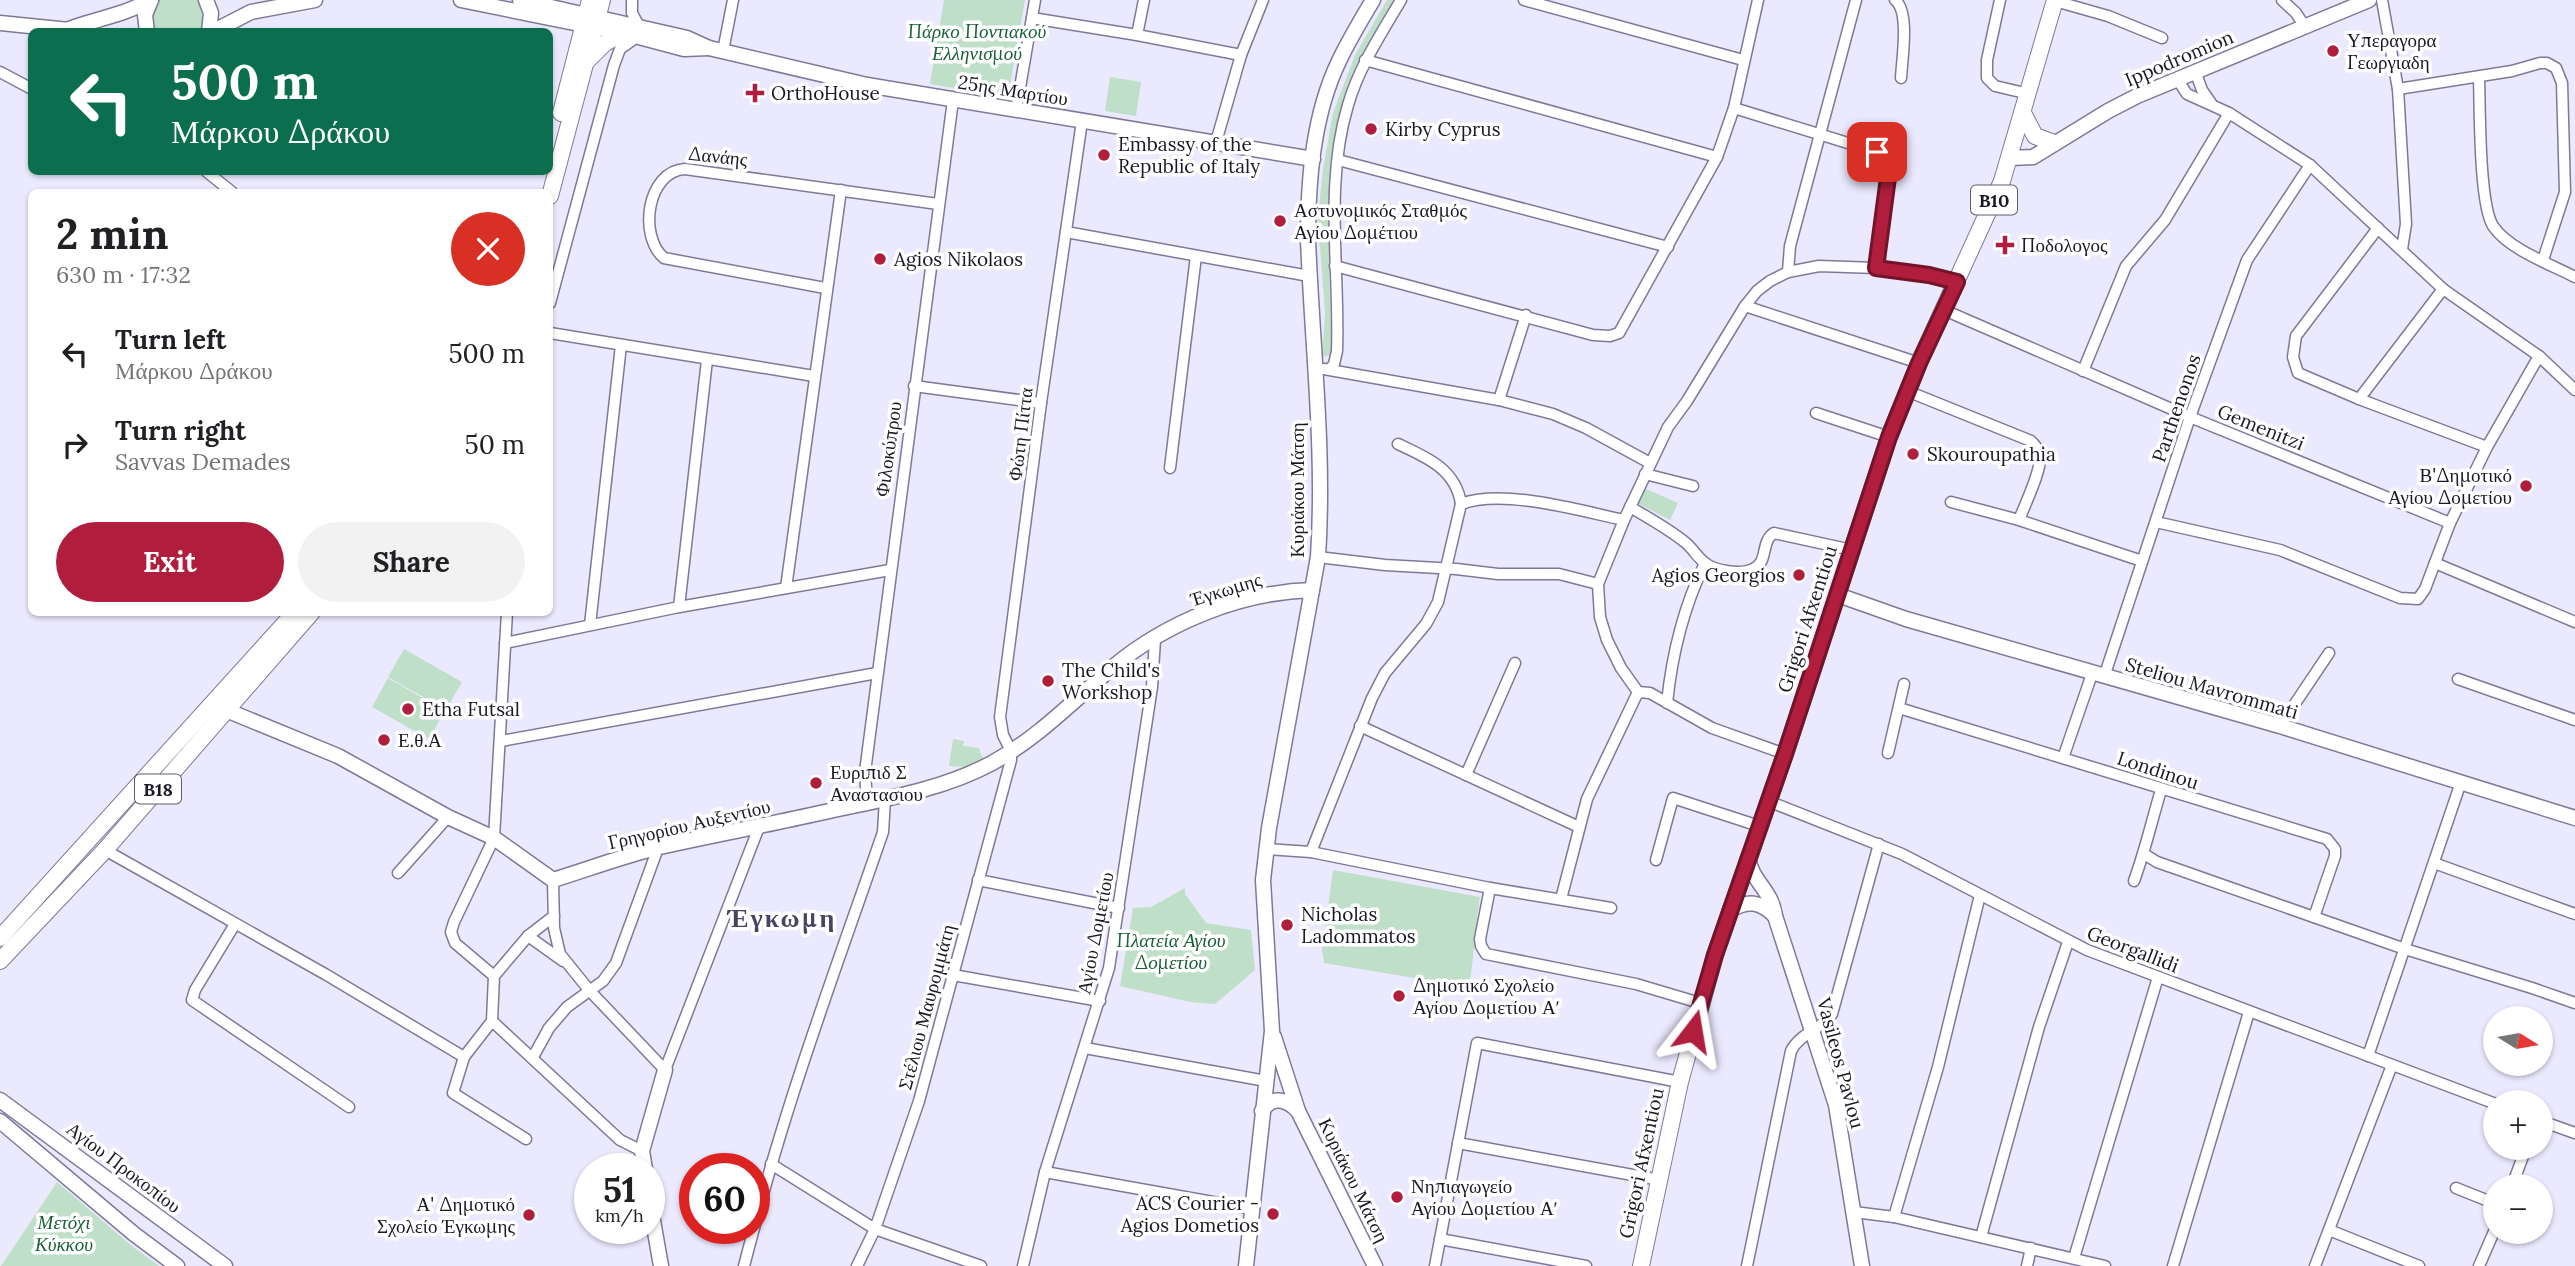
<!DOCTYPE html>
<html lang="en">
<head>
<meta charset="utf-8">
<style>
  body { margin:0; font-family:Lora,serif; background:#f2f2f2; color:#202124; height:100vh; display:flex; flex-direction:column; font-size:26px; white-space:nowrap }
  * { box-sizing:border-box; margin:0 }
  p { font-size:23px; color:#757577 }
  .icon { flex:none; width:38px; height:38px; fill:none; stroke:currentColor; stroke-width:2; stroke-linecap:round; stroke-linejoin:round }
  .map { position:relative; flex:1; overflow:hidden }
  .drawer { position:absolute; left:28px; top:189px; width:525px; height:427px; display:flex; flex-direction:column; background:#fff; border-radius:10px; box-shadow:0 2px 5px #0004 }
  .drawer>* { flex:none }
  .top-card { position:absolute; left:28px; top:28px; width:525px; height:147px; border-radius:10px; box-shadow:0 2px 5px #0004; background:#0b6e4f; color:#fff; overflow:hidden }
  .needle { width:46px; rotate:101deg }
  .buttons { position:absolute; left:2483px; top:1006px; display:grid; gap:14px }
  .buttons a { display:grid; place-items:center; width:70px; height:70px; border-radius:50%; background:#fff; box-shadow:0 2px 5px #0004; font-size:35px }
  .speed { position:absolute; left:574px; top:1153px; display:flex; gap:14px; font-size:35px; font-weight:700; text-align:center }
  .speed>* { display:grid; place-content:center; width:91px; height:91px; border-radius:50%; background:#fff; box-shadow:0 2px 5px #0004; line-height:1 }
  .speed small { font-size:18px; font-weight:400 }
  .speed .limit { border:10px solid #d22; background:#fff; color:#111 }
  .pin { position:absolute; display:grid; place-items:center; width:60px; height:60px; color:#fff; margin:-30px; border-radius:14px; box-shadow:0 4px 10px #0006 }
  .me { position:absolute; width:77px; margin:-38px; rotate:14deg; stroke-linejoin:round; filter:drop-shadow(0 0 5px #0008) }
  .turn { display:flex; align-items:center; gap:24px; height:147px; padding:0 28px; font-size:32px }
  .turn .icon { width:91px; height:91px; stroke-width:2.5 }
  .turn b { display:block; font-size:49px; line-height:60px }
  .round { display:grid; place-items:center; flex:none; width:74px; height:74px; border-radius:37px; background:#f2f2f2 }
  .overview { display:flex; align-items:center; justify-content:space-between; height:119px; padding:0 28px }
  h1 { font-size:42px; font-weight:700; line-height:52px }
  .primary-button { display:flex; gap:14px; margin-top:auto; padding:14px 28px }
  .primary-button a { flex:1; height:80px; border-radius:42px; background:#b11e3d; color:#fff; font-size:28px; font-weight:700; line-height:80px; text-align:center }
  .primary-button a+a { background:#f2f2f2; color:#202124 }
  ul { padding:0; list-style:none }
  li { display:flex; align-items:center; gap:21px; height:91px; padding:0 28px }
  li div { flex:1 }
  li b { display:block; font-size:26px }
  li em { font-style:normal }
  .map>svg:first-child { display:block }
</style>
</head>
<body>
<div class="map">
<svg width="2575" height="1266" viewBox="0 0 2575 1266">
  <rect width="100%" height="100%" fill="#ebe9fe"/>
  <!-- green -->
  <g fill="#c0dfc8">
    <path d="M157 0H200L206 10 204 31H153C149 23 151 7 157 0Z"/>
    <polygon points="944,0 1025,0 1010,85 1003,93 993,95 930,84"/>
    <path d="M1387 0H1394C1379 24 1363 48 1354 75 1322 164 1328 258 1332 350L1330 355 1322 357 1325 313 1320 247 1316 234 1323 169 1333 113 1355 55Z"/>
    <polygon points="1110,77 1141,82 1136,116 1105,111"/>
    <polygon points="1644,488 1678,503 1670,520 1637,503"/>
    <polygon points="404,649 462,682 446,710 388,677"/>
    <polygon points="388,678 445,711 429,739 372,707"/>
    <polygon points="953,739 964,741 963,746 979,748 983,759 965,767 949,766"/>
    <path d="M1333 870 1480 897C1475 928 1474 957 1469 987L1324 963 1322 950Z"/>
    <polygon points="1185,888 1185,894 1206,923 1251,930 1255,970 1215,1004 1190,1002 1120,986 1133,908 1151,907"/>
    <polygon points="57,1182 133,1247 159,1266 1,1266"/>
  </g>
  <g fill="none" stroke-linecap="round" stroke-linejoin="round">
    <defs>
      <g id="street">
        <polyline points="632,0 632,13 639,26"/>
        <polyline points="1524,0 1743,60"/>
        <path d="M1895 0C1910 11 1902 59 1901 78"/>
        <polyline points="2000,0 1987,60 1987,78 1995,86 2029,94"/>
        <polyline points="2282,0 2296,13 2305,27"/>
        <polyline points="2382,0 2398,89 2406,224 2402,249"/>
        <polyline points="2055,1 2108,16 2162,38"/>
        <polyline points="1032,18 1137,35 1241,55"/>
        <polyline points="1137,35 1144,0"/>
        <polyline points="723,51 733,0"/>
        <polyline points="1365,60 1717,157"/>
        <polyline points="2195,71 2202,90 2211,103"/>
        <polyline points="0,72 32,89"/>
        <path d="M2479 77C2480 108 2479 204 2493 226 2508 249 2552 265 2575 277"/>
        <polyline points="2177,79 2187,94 2229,113 2310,165 2443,289 2539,356 2575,390"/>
        <polyline points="2398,89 2512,71 2540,63 2547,63 2556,68 2562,83 2565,192 2543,260"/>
        <polyline points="1734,108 1877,152 1885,156 1889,170 1876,268"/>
        <polyline points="1016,111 1035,0"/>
        <polyline points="1216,142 1241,55 1263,0"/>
        <polyline points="1338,160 1668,247"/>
        <polyline points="207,172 232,192"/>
        <polyline points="2378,228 2296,336 2293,357 2298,373 2359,399 2487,447"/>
        <polyline points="1066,232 1309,276"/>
        <polyline points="1335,266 1593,335 1610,336 1619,333 1717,157 1734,108 1758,0"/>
        <polyline points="1788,272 1790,246 1856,0"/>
        <path d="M825 288 664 258C638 236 647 171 685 169L938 204"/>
        <polyline points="550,303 614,65 620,49 637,37"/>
        <polyline points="1745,306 1919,363"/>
        <polyline points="1944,310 2190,417 2450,523"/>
        <polyline points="550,333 814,376"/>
        <polyline points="1324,369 1499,400 1553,414 1586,428 1650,463"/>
        <path d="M1330 369 1334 364 1337 351C1340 271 1324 184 1348 105 1359 67 1381 34 1401 0"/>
        <polyline points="2083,371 2126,266 2165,220 2229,113"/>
        <polyline points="914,386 1041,403"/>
        <path d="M1907 391 2031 441C2035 445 2039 449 2040 455 2042 470 2025 504 2019 520"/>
        <polyline points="2359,399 2443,289"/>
        <polyline points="1499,400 1526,315"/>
        <polyline points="1816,413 1889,437"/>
        <polyline points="1170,468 1196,256"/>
        <polyline points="1645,474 1693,486"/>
        <polyline points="1951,502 2019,520 2142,561"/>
        <path d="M1461 504C1503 488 1581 511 1624 520"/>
        <path d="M1630 507C1649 518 1669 529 1686 543 1693 549 1698 558 1705 563 1715 571 1741 575 1753 569 1769 562 1760 542 1774 533L1852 550"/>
        <polyline points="2156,522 2280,550 2400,598 2418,599 2425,589 2450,523 2487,447 2539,356"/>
        <polyline points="1318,557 1385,565 1456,569 1498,574 1559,574 1598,584"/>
        <polyline points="2435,563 2575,622"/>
        <polyline points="786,588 841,190"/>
        <polyline points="679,607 707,360"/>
        <polyline points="590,625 621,345"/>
        <polyline points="505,643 679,607 890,570"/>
        <polyline points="2104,677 2190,417 2247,260 2310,165"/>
        <polyline points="2458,679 2575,720"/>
        <polyline points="1638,692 1621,668 1607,640 1600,617 1598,584 1624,520 1668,427 1687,401 1745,306 1757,291 1770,281 1788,272 1819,266 1876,268 1929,275 1957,282"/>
        <polyline points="1638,692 1650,693 1712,728 1785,754"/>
        <path d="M1667 703C1672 654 1683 608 1705 563"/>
        <polyline points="1899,708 2327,839 2335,849 2335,856 2314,917"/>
        <polyline points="1360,726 1579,827"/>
        <polyline points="2280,726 2329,653"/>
        <polyline points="501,741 877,673"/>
        <polyline points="1888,753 1904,684"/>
        <polyline points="2063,758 2092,674"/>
        <polyline points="1466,775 1515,663"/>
        <polyline points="1768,801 1902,854 2087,950 2496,1104"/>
        <polyline points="867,802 865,772 953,100"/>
        <polyline points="1266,849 1311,852 1490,888 1611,908"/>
        <polyline points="105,850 325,974 464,1057"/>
        <path d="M1311 852 1372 698 1385 673 1426 624 1438 602 1461 504C1456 469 1426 457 1398 444"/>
        <polyline points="2144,854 2157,862 2405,949 2532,988 2575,1003"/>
        <polyline points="1656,860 1673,798 1759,826"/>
        <polyline points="2434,863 2575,914"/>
        <polyline points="398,873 448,817"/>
        <polyline points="553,880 554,928 560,954 589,990 665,1070 759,827"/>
        <polyline points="978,880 1119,908"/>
        <path d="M2134 881C2145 851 2152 820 2161 790"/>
        <polyline points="1490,888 1480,939 1481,946 1486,954 1636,984 1700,1003"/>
        <polyline points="1561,899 1587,799 1638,692"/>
        <polyline points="235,924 195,990 192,1000 349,1107"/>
        <polyline points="528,936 563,961"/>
        <polyline points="953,975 1100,1001"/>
        <polyline points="494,976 455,943 451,932 454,922 494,838 507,612"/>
        <polyline points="492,1021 620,1140 642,1151"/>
        <polyline points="1085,1048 1266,1081"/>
        <polyline points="2368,1056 2461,782"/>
        <polyline points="533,1057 549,1028 567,1007 603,981 616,963 658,848"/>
        <polyline points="2541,1121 2575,1133"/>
        <polyline points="526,1139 453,1093 464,1057 492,1021 494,976 528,936 554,916"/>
        <polyline points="1458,1143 1660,1180"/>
        <polyline points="771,1164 875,1229 981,1266"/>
        <polyline points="1045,1172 1252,1209"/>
        <polyline points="2512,1186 2526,1148"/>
        <polyline points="2456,1188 2496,1204"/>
        <polyline points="1854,1212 1894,1217 2105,1266"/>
        <polyline points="1894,1217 1938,1067 1980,895"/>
        <path d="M754 1228C789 1093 838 963 883 832L885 799"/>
        <polyline points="2329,1230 2419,1266"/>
        <polyline points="1981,1237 2039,1027 2068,942"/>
        <polyline points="1440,1239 1586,1266"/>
        <polyline points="2074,1258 2158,977"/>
        <polyline points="744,1266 754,1228"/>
        <polyline points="857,1266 875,1229 919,1101 1011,760 1011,751 1003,735 1000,717 1041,403 1082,121"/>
        <polyline points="1023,1266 1045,1172 1109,968 1152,687 1155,639"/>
        <polyline points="1435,1266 1477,1043 1680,1082"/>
        <path d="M1747 1266 1791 1051C1800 1033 1821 1030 1832 1014L1879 844"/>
        <polyline points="2027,1266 2031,1248"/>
        <polyline points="2173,1266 2249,1012"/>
        <polyline points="2315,1266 2392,1065"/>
        <polyline points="2479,1266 2496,1227"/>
      </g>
      <g id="secondary">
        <polyline points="206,0 211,13 209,32"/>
        <polyline points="461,0 624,33 684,49 709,48"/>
        <polyline points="520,0 687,38 709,48 867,85 1313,159"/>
        <polyline points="0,23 79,31"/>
        <path d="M69 29C99 18 121 16 151 0"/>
        <polyline points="147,32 145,15 151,0"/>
        <polyline points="212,32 251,12 315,0"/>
        <polyline points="2011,158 2033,157 2108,111 2137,96 2369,0"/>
        <polyline points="1838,595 1906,619 2280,726 2575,818"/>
        <path d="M226 710 338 756 448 817 494 838 553 880C588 869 624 856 659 847 713 835 767 825 820 813 878 800 940 791 992 763 1038 738 1074 700 1113 667 1167 622 1241 592 1312 590"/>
        <path d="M1748 858C1752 882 1772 890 1775 916L1836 1105 1862 1266"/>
        <path d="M1730 910C1748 900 1760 901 1775 916"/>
        <polyline points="1274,1037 1298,1111 1375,1266"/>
        <polyline points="0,1100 225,1266"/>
        <path d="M1262 1111C1272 1095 1287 1099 1298 1111"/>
        <polyline points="0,1121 134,1234 177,1266"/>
        <polyline points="645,1169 642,1151 665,1070"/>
        <polyline points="649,1198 661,1266"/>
        <path d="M1246 1266 1272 1031 1263 880 1269 828 1318 557C1325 451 1312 345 1308 239 1308 180 1313 115 1339 61 1349 40 1361 20 1373 0"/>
      </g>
      <g id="primary">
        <polyline points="587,61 605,43 624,33"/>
        <polyline points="561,113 590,0"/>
        <polyline points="2023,113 2035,136 2054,143"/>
        <polyline points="550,196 602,0"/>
        <polyline points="0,938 295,612"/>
        <polyline points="0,961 105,850 312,612"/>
        <polyline points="1641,1266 1680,1082 1715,955 1785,754 1889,437 1919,363 2002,181 2055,0"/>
      </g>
    </defs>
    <!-- street casing -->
    <use href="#street" stroke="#7e7998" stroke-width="13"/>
    <!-- secondary casing -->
    <use href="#secondary" stroke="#7e7998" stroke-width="17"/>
    <!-- primary casing -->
    <use href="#primary" stroke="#7e7998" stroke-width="18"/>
    <!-- street -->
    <use href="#street" stroke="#fff" stroke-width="10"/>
    <!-- secondary -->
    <use href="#secondary" stroke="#fff" stroke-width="14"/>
    <!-- primary -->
    <use href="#primary" stroke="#fff" stroke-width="16"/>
  </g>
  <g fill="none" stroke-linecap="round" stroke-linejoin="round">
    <defs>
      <polyline id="route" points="1693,1031 1715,955 1785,754 1889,437 1919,363 1957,282 1929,275 1876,268 1889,170 1885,156 1877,152"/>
    </defs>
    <!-- route casing -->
    <use href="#route" stroke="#731428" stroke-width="18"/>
    <!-- route -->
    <use href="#route" stroke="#b11e3d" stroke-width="12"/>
  </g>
  <!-- markers -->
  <g fill="#b11e3d" stroke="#fff" stroke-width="2.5">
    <circle cx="2333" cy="51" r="7"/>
    <path d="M751.5 82.5h7v7h7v7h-7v7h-7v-7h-7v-7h7z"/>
    <circle cx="1371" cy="129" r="7"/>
    <circle cx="1104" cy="155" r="7"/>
    <circle cx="1280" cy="221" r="7"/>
    <path d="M2001.5 234.5h7v7h7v7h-7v7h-7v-7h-7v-7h7z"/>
    <circle cx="880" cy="259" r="7"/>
    <circle cx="1913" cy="454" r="7"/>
    <circle cx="2526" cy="486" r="7"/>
    <circle cx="1799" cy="575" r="7"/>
    <circle cx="1048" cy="681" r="7"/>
    <circle cx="408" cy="709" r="7"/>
    <circle cx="384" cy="740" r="7"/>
    <circle cx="816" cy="783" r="7"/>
    <circle cx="1287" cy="925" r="7"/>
    <circle cx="1399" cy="996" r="7"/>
    <circle cx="1397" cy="1197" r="7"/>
    <circle cx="1273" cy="1214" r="7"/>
    <circle cx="529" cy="1215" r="7"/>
  </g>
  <g text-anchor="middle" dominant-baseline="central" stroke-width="7" stroke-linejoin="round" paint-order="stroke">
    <!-- shield labels -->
    <g fill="#fff" stroke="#5f5d66" stroke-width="2">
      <rect x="1971" y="185.5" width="46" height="29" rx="5"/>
      <rect x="135" y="774.5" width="46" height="29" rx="5"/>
    </g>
    <g font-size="18" font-weight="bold" fill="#1a1824">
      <text x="1994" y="200">B10</text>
      <text x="158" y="789">B18</text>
    </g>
    <!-- park labels -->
    <g font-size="19" font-style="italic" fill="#186035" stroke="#fff">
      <text x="977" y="31">Πάρκο Ποντιακού<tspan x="977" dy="22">Ελληνισμού</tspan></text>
      <text x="1171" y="940">Πλατεία Αγίου<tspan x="1171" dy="22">Δομετίου</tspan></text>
      <text x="64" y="1222">Μετόχι<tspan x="64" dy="22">Κύκκου</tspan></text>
    </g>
    <!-- poi labels -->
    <g font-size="19" fill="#1a1824" stroke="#fff" text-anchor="start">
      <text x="2347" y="40">Υπεραγορα<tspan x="2347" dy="22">Γεωργιαδη</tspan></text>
      <text x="771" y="93">OrthoHouse</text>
      <text x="1385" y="129">Kirby Cyprus</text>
      <text x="1118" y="144">Embassy of the<tspan x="1118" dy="22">Republic of Italy</tspan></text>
      <text x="1294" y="210">Αστυνομικός Σταθμός<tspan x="1294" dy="22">Αγίου Δομέτιου</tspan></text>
      <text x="2021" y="245">Ποδολογος</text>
      <text x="894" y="259">Agios Nikolaos</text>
      <text x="1927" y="454">Skouroupathia</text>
      <text x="2512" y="475" text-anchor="end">Β'Δημοτικό<tspan x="2512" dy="22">Αγίου Δομετίου</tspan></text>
      <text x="1785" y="575" text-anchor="end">Agios Georgios</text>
      <text x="1062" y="670">The Child's<tspan x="1062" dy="22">Workshop</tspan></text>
      <text x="422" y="709">Etha Futsal</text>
      <text x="398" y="740">Ε.θ.Α</text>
      <text x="830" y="772">Ευριπιδ Σ<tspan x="830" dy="22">Αναστασιου</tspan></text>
      <text x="1301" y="914">Nicholas<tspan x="1301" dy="22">Ladommatos</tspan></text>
      <text x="1413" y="985">Δημοτικό Σχολείο<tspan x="1413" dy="22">Αγίου Δομετίου Αʹ</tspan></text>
      <text x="1411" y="1186">Νηπιαγωγείο<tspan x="1411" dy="22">Αγίου Δομετίου Αʹ</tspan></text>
      <text x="1259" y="1203" text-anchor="end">ACS Courier -<tspan x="1259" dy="22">Agios Dometios</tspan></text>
      <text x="515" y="1204" text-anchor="end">Α' Δημοτικό<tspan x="515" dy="22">Σχολείο Έγκωμης</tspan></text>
    </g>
    <!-- street labels -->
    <g font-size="19" fill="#1a1824" stroke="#fff">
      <text transform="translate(2179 58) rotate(-23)">Ippodromion</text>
      <text transform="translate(1013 90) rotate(9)">25ης Μαρτίου</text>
      <text transform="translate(718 156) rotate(6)">Δανάης</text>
      <text transform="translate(2176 408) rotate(-71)">Parthenonos</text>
      <text transform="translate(2261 427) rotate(22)">Gemenitzi</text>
      <text transform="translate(1020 434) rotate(-83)">Φώτη Πίττα</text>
      <text transform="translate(888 449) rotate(-82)">Φιλοκύπρου</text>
      <text transform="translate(1297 490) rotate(-90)">Κυριάκου Μάτση</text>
      <text transform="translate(1226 589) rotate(-17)">Έγκωμης</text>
      <text transform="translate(1807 619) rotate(-72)">Grigori Afxentiou</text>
      <text transform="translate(2212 688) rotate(16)">Steliou Mavrommati</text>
      <text transform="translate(2158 770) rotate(18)">Londinou</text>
      <text transform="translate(689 824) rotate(-13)">Γρηγορίου Αυξεντίου</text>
      <text transform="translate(1095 933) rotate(-79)">Αγίου Δομετίου</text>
      <text transform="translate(2133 949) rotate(21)">Georgallidi</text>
      <text transform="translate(926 1007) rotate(-75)">Στέλιου Μαυρομμάτη</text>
      <text transform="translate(1841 1063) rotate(75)">Vasileos Pavlou</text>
      <text transform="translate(1641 1163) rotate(-78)">Grigori Afxentiou</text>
      <text transform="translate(124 1167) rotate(37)">Αγίου Προκοπίου</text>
      <text transform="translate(1354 1180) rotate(64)">Κυριάκου Μάτση</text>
    </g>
    <!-- district labels -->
    <g font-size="26" font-weight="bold" letter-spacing="2" fill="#494461" stroke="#fff">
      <text x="782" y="917">Έγκωμη</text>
    </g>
  </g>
</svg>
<div class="buttons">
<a><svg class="needle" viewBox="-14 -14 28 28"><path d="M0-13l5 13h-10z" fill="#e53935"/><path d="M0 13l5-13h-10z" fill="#757577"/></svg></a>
<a>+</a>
<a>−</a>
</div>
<div class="speed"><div>51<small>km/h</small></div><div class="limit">60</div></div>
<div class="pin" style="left:1877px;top:152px;background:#d93025"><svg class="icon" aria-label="arrive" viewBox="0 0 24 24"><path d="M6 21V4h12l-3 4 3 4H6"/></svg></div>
<svg class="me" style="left:1693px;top:1031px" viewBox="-20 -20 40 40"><path d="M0-17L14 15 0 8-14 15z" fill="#b11e3d" stroke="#fff" stroke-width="4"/></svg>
<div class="top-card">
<div class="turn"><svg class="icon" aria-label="left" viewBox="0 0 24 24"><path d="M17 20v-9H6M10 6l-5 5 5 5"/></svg><div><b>500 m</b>Μάρκου Δράκου</div></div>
</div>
<section class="drawer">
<div class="overview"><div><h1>2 min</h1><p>630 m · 17:32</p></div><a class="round" style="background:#d93025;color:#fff"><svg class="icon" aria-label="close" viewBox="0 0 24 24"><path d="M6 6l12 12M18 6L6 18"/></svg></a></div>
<ul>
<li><svg class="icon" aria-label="left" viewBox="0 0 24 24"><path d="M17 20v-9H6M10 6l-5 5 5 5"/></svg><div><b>Turn left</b><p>Μάρκου Δράκου</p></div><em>500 m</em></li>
<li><svg class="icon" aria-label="right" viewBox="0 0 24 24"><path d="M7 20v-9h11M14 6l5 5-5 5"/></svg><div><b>Turn right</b><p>Savvas Demades</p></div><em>50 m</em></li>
</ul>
<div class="primary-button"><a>Exit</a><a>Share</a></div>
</section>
</div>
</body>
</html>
